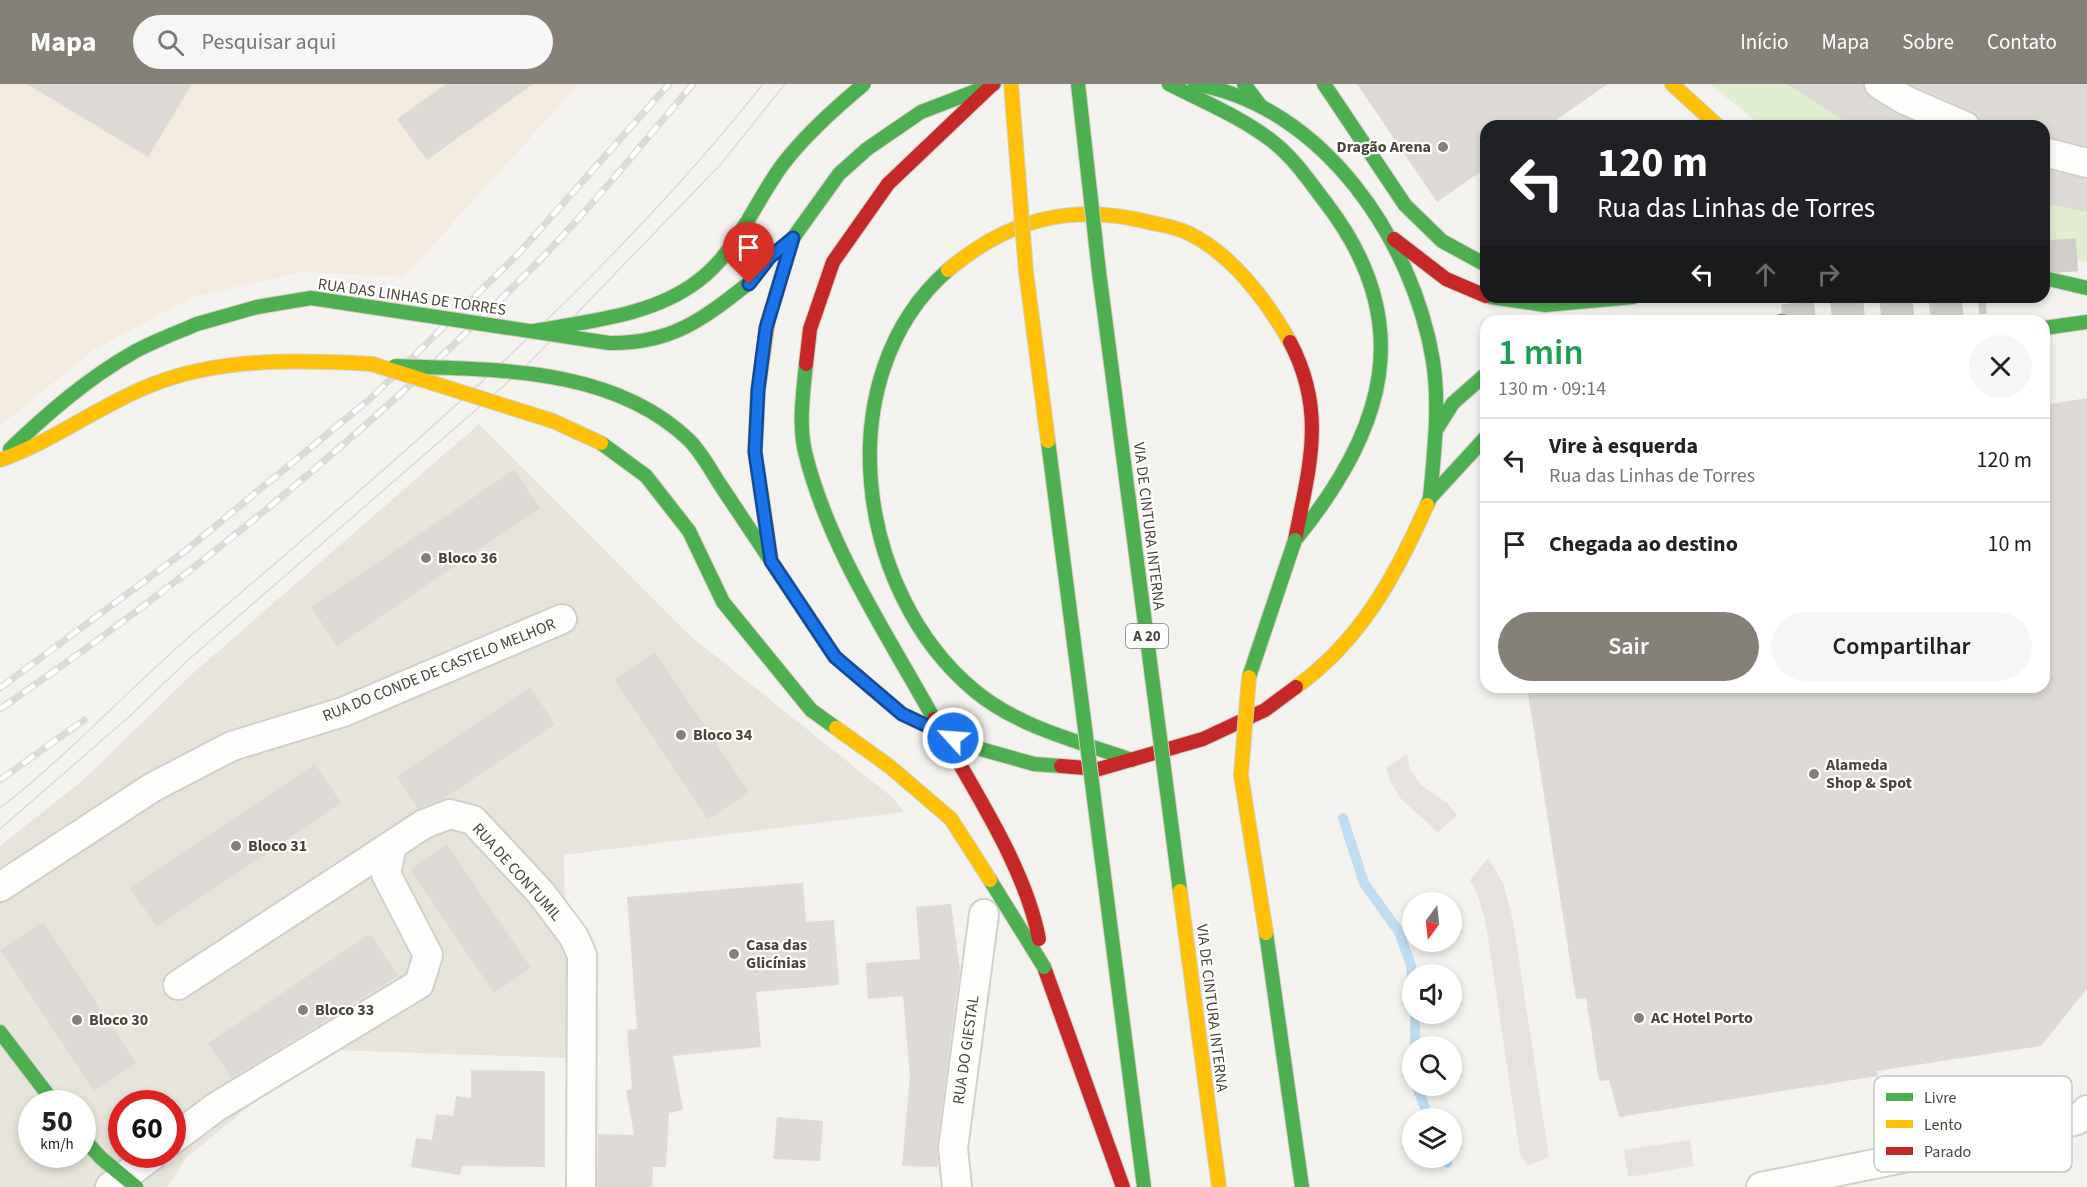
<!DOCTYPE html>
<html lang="pt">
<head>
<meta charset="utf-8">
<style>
  body { margin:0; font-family:"Source Sans 3",sans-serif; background:#f6f6f6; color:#222; height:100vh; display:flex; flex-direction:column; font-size:22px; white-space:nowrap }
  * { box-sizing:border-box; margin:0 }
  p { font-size:20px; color:#767676 }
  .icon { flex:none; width:33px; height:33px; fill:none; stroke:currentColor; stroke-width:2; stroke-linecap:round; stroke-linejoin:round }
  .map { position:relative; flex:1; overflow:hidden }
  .sheet { position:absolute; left:1480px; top:231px; width:570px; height:378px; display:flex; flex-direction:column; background:#fff; border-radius:18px; box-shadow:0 3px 9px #0003 }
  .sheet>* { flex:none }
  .hud { position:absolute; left:1480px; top:36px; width:570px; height:183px; border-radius:18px; box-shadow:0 3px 9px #0003; background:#202124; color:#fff; overflow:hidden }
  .needle { width:39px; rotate:195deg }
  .controls { position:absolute; left:1402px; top:808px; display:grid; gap:12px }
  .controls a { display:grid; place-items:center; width:60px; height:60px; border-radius:50%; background:#fff; box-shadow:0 3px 9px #0003; font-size:30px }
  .speed { position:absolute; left:18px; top:1006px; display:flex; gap:12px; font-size:30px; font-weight:700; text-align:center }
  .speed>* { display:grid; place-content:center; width:78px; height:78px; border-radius:50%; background:#fff; box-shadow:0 3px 9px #0003; line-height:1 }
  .speed small { font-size:15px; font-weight:400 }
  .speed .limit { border:9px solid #d22; background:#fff; color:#111 }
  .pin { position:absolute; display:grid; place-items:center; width:51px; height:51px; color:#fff; margin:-62px -26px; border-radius:50% 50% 50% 0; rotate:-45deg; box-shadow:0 0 6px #0007 }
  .pin .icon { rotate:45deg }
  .me { position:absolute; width:66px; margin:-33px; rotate:296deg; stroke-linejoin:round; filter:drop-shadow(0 0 4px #0008) }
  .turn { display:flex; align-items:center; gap:21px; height:126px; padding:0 18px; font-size:27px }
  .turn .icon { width:78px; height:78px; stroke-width:2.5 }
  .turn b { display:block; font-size:42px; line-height:51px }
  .lanes { display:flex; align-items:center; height:57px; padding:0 18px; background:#0003; justify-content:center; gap:30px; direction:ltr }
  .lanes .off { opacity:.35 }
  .round { display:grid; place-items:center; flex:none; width:63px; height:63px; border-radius:32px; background:#f6f6f6 }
  .headline { display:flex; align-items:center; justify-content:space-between; height:102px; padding:0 18px }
  h1 { font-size:36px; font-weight:600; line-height:45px; color:#1e9e55 }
  .cta { display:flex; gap:12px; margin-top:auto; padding:12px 18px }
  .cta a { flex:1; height:69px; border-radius:36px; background:#868178; color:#fff; font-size:24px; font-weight:600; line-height:69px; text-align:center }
  .cta a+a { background:#f6f6f6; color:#222 }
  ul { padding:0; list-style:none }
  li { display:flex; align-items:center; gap:18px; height:84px; padding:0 18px; border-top:2px solid #e0e0e0 }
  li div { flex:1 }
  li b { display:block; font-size:22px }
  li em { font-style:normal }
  header { display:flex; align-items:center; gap:36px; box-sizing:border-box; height:84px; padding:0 30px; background:#868178; color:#fff }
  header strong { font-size:28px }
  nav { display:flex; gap:33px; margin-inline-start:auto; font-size:21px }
  .search { width:420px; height:54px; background:#f6f6f6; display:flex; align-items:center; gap:15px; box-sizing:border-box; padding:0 21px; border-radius:33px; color:#767676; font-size:22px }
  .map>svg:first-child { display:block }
</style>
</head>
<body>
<header>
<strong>Mapa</strong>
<div class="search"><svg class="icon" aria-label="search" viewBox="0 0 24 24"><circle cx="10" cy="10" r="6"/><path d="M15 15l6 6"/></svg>Pesquisar aqui</div>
<nav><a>Início</a><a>Mapa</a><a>Sobre</a><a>Contato</a></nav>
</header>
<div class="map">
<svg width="2087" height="1103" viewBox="0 0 2087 1103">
  <rect width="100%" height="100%" fill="#f4f2ee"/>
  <!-- residential -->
  <path fill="#e7e4dc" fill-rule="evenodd" d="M479 340 688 550 893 714 904 728 564 771 568 974 330 966 246 1025 187 1073 167 1103H0V762L82 697 192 590ZM32 1020H82V1071H32ZM122 1020H172V1071H122Z"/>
  <!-- commercial -->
  <polygon fill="#f3ebdf" points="0,0 579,0 404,193 301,188 193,213 95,265 0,342"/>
  <!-- green -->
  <polygon fill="#e1eecf" points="1710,0 2087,0 2087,178 2045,170 2044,42 1762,42"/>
  <!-- parking -->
  <g fill="#e6e3df">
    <polygon points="1407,670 1410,686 1421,701 1447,719 1457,731 1438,748 1401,715 1390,697 1386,684"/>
    <polygon points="1488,774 1503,799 1513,836 1549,1073 1528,1082 1520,1070 1486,840 1477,809 1470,796"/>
    <polygon points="1690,1056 1694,1082 1628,1093 1624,1066"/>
  </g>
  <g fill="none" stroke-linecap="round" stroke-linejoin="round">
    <!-- stream -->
    <g stroke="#c0ddf1" stroke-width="10">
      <polyline points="1343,734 1364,799 1399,848 1411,881 1413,907"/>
      <polyline points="1415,930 1415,963"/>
      <polyline points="1417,1002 1429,1035"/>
      <polyline points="1445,1074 1447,1079"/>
    </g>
  </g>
  <!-- building -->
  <g fill="#dedbd6">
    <polygon points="27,0 192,0 148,73"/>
    <polygon points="446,0 533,0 427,76 397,35"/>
    <polygon points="1357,0 1608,0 1547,42 1486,42 1486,84 1437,118"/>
    <polygon points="1787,0 1863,0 1870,14 1923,42 1852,42"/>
    <polygon points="1910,0 2087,0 2087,62 2044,52 2044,42 1981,42 1979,33 1972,27"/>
    <polygon points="2044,85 2087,95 2087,128 2044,119"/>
    <polygon points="2087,314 2087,905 2041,962 1877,987 1878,992 1619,1033 1609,996 1599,997 1586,914 1576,915 1527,603 2044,603 2044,321"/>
    <polygon points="514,386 540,424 337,562 311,523"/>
    <polygon points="655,568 749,708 708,735 614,595"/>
    <polygon points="530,603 555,640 443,715 418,725 397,692"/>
    <polygon points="315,680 341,719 157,843 130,804"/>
    <polygon points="447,760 531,884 494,909 410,785"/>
    <polygon points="803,799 806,838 834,836 839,901 756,908 761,963 673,972 683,1026 669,1029 666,1083 653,1083 652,1103 597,1103 598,1050 634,1051 626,1006 632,1005 627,946 637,945 627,813"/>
    <polygon points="951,820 960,885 937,1062 938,1083 902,1082 910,992 903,912 868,915 866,879 920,875 916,823"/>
    <polygon points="43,838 136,979 94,1007 1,866"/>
    <polygon points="370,850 398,892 231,994 208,959"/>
    <polygon points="471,986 545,987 545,1083 462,1082 460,1091 411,1083 416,1054 432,1056 436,1030 453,1032 456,1012 471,1014"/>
    <polygon points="777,1033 823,1037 820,1077 773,1075"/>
  </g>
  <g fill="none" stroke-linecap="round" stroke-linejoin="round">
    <!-- primary-tunnel -->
    <g stroke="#d2cfca" stroke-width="33" stroke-dasharray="33 16" stroke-linecap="butt">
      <polyline points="2044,173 2087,170"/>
      <polyline points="1783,237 1985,213"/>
    </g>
    <defs>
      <g id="street">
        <polyline points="1879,0 1905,16 1965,42"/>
        <polyline points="2044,68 2087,79"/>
        <polyline points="0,803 153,703 232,662 343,628 562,535"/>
        <polyline points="178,901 392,761"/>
        <polyline points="172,1056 216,1023 419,900 428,871 386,790 392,761 424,740 450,730 473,736 541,809 574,853 582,871 581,1103"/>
        <polyline points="110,1103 153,1071"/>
        <polyline points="957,1103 953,1064 984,830"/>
        <polyline points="1761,1103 2036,1047 2077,1036 2087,1026"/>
      </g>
      <g id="fast">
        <path d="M1169 0C1204 18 1241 33 1272 57 1294 74 1309 97 1326 119 1418 239 1385 346 1296 455"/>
        <path d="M1195 0C1323 22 1413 156 1433 277 1440 322 1434 369 1430 414L1427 421"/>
        <polyline points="1244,0 1260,21"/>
        <polyline points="1324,0 1405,121 1442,157 1486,181"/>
        <path d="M948 186C826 293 856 509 975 607 1018 643 1080 658 1132 676"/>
        <polyline points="2044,194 2087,204"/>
        <polyline points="1491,213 1545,221 1633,213"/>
        <polyline points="768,237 793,154 839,90 867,65 921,28 994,0"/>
        <polyline points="1781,237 1783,237"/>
        <polyline points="2044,244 2087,238"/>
        <polyline points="1436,346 1453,319 1486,290"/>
        <path d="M10 365C48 329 88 294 134 268 154 257 176 249 197 240"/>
        <polyline points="723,405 835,573 902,630 970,662 1034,680 1061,682"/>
        <polyline points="1430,414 1486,353"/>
        <polyline points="1266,849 1302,1103"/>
        <polyline points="0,948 55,1020"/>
        <polyline points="82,1053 101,1074 136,1103"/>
      </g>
      <g id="slow">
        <polyline points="1672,0 1718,42"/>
        <path d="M948 186C1009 135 1071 119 1148 138 1161 141 1176 143 1188 149 1231 169 1267 217 1290 258"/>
        <polyline points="768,237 758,306 755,368 771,475"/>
        <path d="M0 376C54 357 98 322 151 301 221 273 299 276 372 280"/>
        <path d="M1296 603C1361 556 1395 493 1427 421"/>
      </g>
      <g id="jam">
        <polyline points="888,100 993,0"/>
        <polyline points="1394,155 1446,195 1486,212"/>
        <path d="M1290 258C1327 328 1309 383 1295 456"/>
        <polyline points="1061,682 1099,685 1203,655 1265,626 1296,603"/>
        <polyline points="1044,883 1123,1103"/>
      </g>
    </defs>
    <!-- street casing -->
    <use href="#street" stroke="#d2d0cb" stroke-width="32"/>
    <!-- fast casing -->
    <use href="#fast" stroke="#d3cfc5" stroke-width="16"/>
    <!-- slow casing -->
    <use href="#slow" stroke="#d3cfc5" stroke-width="16"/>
    <!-- jam casing -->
    <use href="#jam" stroke="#d3cfc5" stroke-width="16"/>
    <!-- street -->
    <use href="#street" stroke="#fdfdfc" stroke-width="28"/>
    <!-- fast -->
    <use href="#fast" stroke="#4caf50" stroke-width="14"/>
    <!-- slow -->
    <use href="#slow" stroke="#ffc107" stroke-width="14"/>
    <!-- jam -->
    <use href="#jam" stroke="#c62828" stroke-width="14"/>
    <!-- tram -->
    <g stroke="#dbdbda" stroke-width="1.5">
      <path d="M0 724C70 670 129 604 196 547 396 376 599 207 763 0"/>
      <polyline points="0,745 132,630 186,578 524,284 721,80 785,0"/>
    </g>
    <defs>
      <g id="rail">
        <polyline points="0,604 185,467 371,314 520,168 669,0"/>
        <path d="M0 625C189 496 374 344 535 181 591 124 641 61 693 0"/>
        <polyline points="0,696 84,636"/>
      </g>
    </defs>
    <!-- rail casing -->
    <use href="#rail" stroke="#dbdbda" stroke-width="7"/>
    <!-- rail -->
    <use href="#rail" stroke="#fff" stroke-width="4.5" stroke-dasharray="14" stroke-linecap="butt"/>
    <defs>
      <g id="fast-bridge">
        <polyline points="1078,0 1099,188 1180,807"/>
        <path d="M197 240 257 223 311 214 609 259C671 260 702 236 749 199"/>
        <path d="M534 247C589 237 652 232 698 197 738 167 754 119 783 80 806 50 835 24 864 0"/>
        <path d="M806 280C803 310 798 343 806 372 830 466 887 550 934 635"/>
        <path d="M395 282C494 286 612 282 689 356 703 370 712 389 723 405"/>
        <polyline points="1048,357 1144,1103"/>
        <polyline points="601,359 646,392 689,447 723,518 811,626 836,644"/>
        <polyline points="1249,593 1295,456"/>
        <polyline points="990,796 1044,883"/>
      </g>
      <g id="slow-bridge">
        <polyline points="1011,0 1026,188 1048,357"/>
        <polyline points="372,280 553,337 601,359"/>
        <polyline points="1249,593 1241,691 1266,849"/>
        <polyline points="836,644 889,682 951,735 990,796"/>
        <polyline points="1180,807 1219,1103"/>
      </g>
      <g id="jam-bridge">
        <polyline points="806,280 810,245 833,178 888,100"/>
        <path d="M934 635C970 701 1025 781 1039 855"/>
      </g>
    </defs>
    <!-- fast-bridge casing -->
    <use href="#fast-bridge" stroke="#d6cebb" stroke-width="16" stroke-linecap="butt"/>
    <!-- slow-bridge casing -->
    <use href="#slow-bridge" stroke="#d6cebb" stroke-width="16" stroke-linecap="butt"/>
    <!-- jam-bridge casing -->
    <use href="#jam-bridge" stroke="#d6cebb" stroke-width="16" stroke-linecap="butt"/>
    <!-- fast-bridge -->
    <use href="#fast-bridge" stroke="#4caf50" stroke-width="14"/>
    <!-- slow-bridge -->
    <use href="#slow-bridge" stroke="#ffc107" stroke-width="14"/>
    <!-- jam-bridge -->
    <use href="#jam-bridge" stroke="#c62828" stroke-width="14"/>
  </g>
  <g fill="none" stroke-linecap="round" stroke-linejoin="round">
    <defs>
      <polyline id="route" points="749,200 770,173 793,154 766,244 758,306 755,368 771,477 835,573 902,630 953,654"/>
    </defs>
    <!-- route casing -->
    <use href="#route" stroke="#114b97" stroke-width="15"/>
    <!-- route -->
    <use href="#route" stroke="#1a73e8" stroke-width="10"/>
  </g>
  <!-- markers -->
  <g fill="#868178" stroke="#fff" stroke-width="2">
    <circle cx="1443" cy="63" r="6"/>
    <circle cx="426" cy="474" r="6"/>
    <circle cx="681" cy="651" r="6"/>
    <circle cx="1814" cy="690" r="6"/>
    <circle cx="236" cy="762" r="6"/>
    <circle cx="734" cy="870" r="6"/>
    <circle cx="303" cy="926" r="6"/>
    <circle cx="1639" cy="934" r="6"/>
    <circle cx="77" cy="936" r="6"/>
  </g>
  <g text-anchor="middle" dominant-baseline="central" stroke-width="4.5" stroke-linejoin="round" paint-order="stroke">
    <!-- shield labels -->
    <rect fill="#fff" stroke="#817c74" stroke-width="1.5" x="1126" y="540" width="42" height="24" rx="4.5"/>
    <g font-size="15" font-weight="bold" fill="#4b4439">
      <text x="1147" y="552">A 20</text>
    </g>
    <!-- poi labels -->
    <g font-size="16" font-weight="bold" fill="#4b4439" stroke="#fff" text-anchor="start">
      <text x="1431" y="63" text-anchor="end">Dragão Arena</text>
      <text x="438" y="474">Bloco 36</text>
      <text x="693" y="651">Bloco 34</text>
      <text x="1826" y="681">Alameda<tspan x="1826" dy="18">Shop &amp; Spot</tspan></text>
      <text x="248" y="762">Bloco 31</text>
      <text x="746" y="861">Casa das<tspan x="746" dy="18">Glicínias</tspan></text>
      <text x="315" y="926">Bloco 33</text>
      <text x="1651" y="934">AC Hotel Porto</text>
      <text x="89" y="936">Bloco 30</text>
    </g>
    <!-- street labels -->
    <g font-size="16" fill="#4b4439" stroke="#fff">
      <text transform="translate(412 213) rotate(8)">RUA DAS LINHAS DE TORRES</text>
      <text transform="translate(1149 442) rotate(83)">VIA DE CINTURA INTERNA</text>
      <text transform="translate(439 586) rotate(-22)">RUA DO CONDE DE CASTELO MELHOR</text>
      <text transform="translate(517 788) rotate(48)">RUA DE CONTUMIL</text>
      <text transform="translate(1212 924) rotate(83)">VIA DE CINTURA INTERNA</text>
      <text transform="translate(966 966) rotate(-82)">RUA DO GIESTAL</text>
    </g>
  </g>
  <!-- legend -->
  <rect x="1874" y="992" width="198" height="96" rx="9" fill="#fff" stroke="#c9c7c4" stroke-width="1.5"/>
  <rect x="1886" y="1009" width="27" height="8" fill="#4caf50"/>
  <rect x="1886" y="1036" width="27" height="8" fill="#ffc107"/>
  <rect x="1886" y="1063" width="27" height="8" fill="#c62828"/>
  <g font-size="16" fill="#4b4439">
    <text x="1924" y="1019">Livre</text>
    <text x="1924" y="1046">Lento</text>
    <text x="1924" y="1073">Parado</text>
  </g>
</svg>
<div class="controls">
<a><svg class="needle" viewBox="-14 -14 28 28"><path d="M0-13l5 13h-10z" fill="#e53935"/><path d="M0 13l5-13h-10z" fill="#767676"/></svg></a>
<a><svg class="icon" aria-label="sound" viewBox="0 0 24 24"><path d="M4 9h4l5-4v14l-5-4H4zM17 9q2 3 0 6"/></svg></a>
<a><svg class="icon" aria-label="search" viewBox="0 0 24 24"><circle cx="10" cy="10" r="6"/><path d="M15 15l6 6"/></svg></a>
<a><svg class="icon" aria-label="layers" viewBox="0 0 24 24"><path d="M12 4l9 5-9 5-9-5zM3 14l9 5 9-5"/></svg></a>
</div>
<div class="speed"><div>50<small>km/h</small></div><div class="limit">60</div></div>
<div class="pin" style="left:749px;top:200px;background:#d93025"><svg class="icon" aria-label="arrive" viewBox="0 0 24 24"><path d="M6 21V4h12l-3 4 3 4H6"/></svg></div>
<svg class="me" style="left:953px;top:654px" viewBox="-20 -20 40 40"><circle r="17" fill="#1a73e8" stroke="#fff" stroke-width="3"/><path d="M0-11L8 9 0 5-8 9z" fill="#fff"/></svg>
<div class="hud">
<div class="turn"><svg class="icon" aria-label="left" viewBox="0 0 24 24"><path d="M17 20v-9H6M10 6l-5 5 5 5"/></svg><div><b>120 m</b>Rua das Linhas de Torres</div></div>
<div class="lanes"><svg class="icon" aria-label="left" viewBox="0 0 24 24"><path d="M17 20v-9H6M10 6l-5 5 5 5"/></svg><svg class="icon off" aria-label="ahead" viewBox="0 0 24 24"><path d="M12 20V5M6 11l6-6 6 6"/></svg><svg class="icon off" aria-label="right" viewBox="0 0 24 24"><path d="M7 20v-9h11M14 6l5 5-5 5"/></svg></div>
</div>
<section class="sheet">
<div class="headline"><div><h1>1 min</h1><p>130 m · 09:14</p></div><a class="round"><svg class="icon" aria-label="close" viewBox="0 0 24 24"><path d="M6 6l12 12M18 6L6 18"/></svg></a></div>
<ul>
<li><svg class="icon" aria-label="left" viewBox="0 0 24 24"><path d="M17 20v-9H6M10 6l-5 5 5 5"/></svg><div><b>Vire à esquerda</b><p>Rua das Linhas de Torres</p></div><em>120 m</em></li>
<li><svg class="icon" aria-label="arrive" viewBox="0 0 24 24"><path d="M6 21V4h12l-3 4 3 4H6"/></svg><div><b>Chegada ao destino</b></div><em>10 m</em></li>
</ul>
<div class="cta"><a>Sair</a><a>Compartilhar</a></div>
</section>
</div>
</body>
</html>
